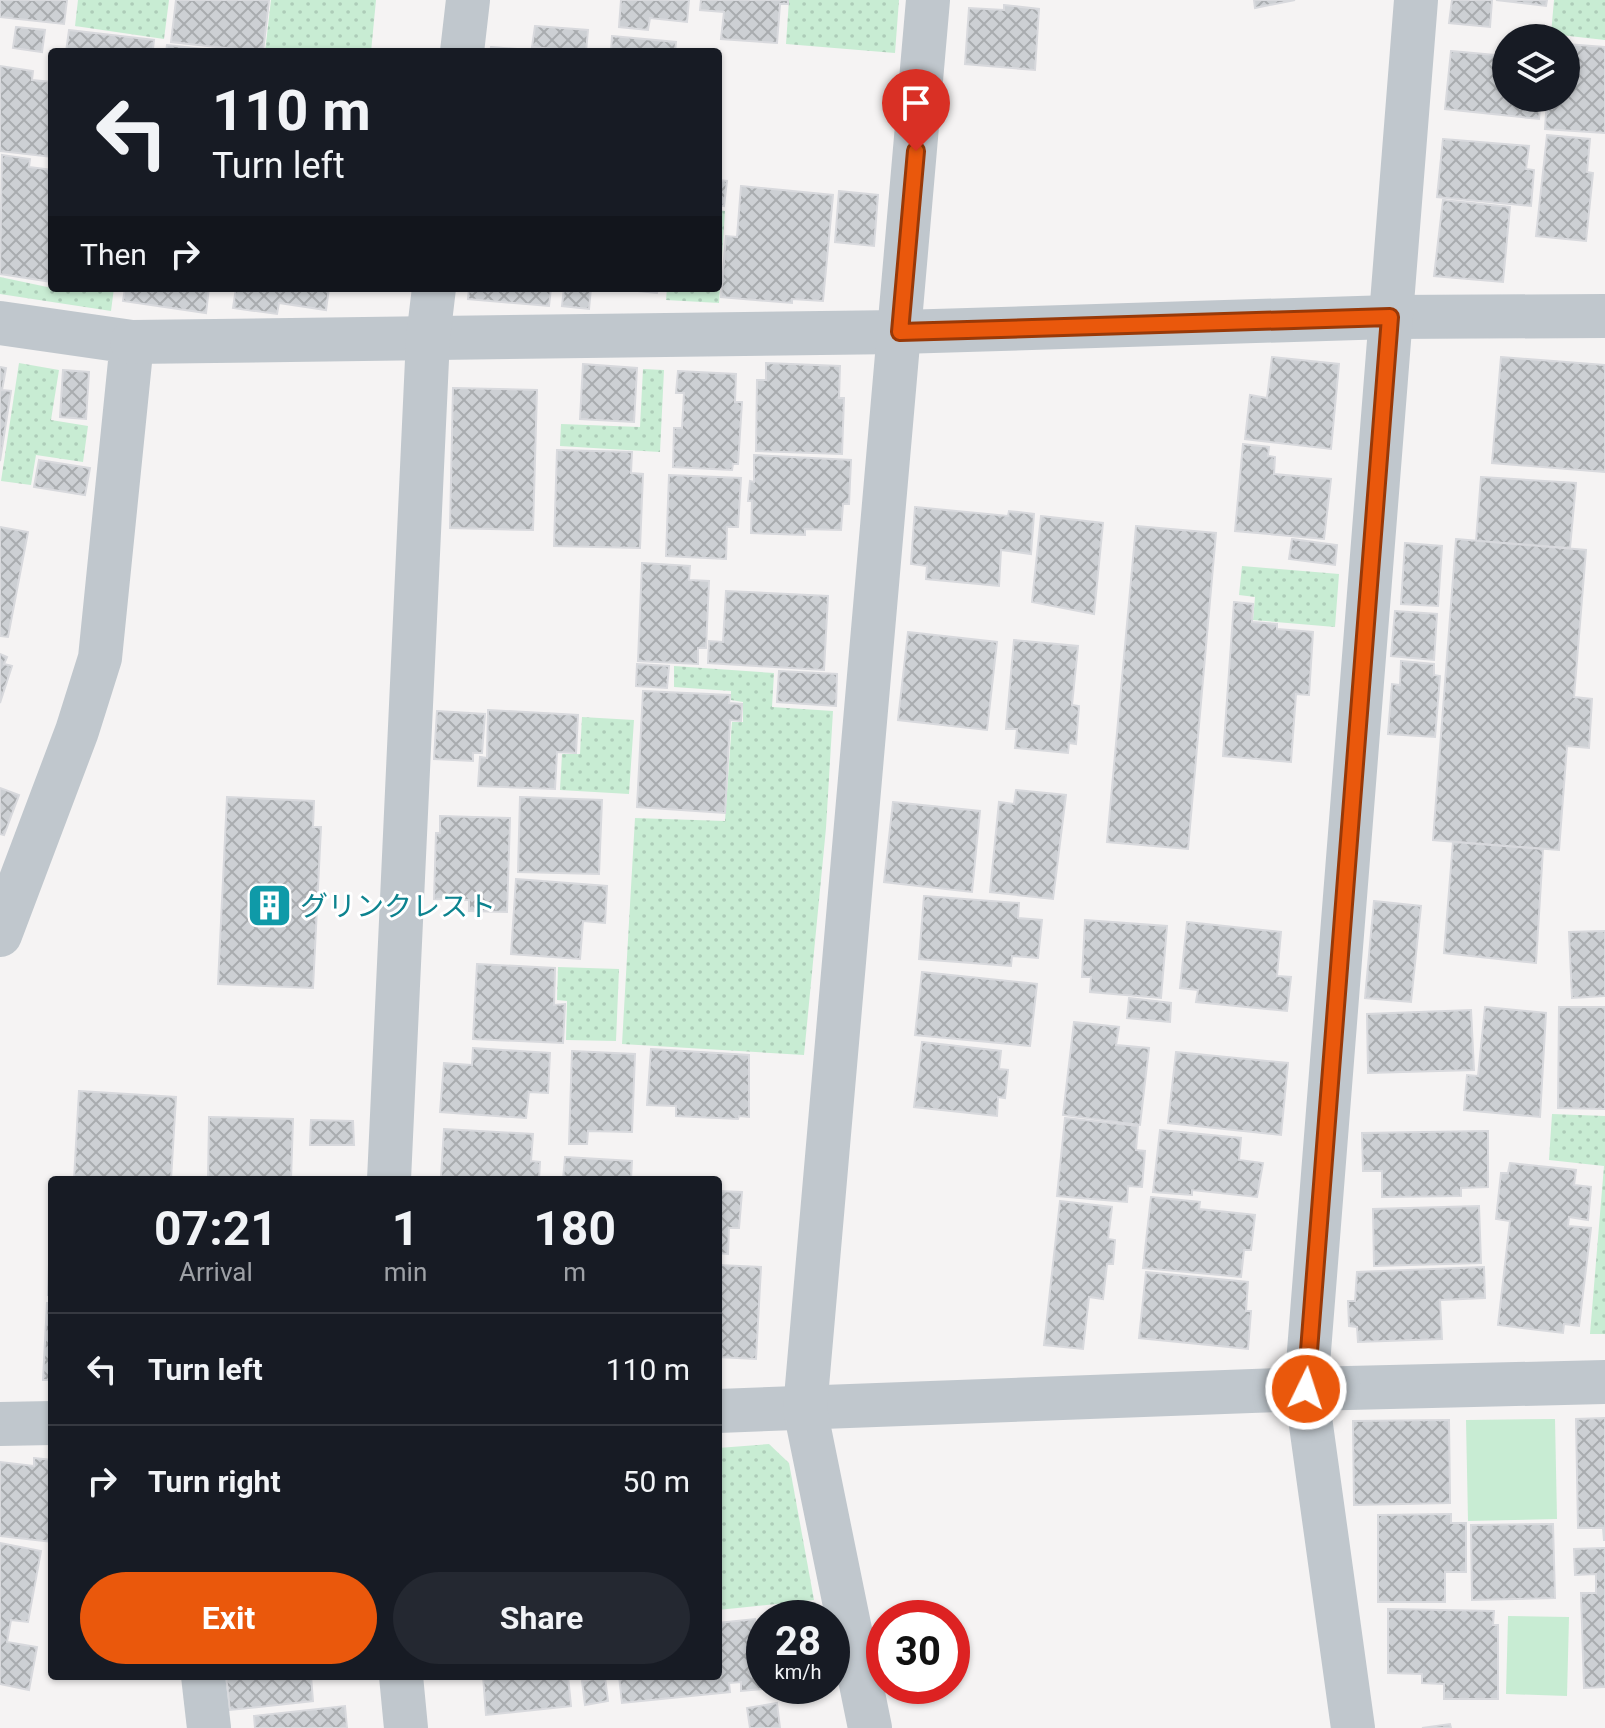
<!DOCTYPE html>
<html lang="en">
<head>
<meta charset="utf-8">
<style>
  body { margin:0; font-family:Roboto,"Noto Sans JP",sans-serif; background:#242831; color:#f1f3f6; height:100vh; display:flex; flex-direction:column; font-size:30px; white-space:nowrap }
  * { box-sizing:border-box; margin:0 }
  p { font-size:26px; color:#9ea1a6 }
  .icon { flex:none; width:44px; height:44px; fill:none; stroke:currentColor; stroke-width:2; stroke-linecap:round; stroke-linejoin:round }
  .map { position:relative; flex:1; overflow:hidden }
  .panel { position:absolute; left:48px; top:1176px; width:674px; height:504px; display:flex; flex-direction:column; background:#171b24; border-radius:8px; box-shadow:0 2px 6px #0004 }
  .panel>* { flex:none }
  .top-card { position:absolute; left:48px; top:48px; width:674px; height:244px; border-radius:8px; box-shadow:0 2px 6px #0004; background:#171b24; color:#f1f3f6; overflow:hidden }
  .buttons { position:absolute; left:1492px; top:24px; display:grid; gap:16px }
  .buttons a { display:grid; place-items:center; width:88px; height:88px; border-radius:50%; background:#171b24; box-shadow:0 2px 6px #0004; font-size:40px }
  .speed { position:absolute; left:746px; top:1600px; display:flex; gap:16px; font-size:40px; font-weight:700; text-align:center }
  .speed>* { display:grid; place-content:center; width:104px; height:104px; border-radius:50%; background:#171b24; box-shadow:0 2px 6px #0004; line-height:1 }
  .speed small { font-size:20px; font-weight:400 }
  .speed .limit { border:12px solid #d22; background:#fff; color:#111 }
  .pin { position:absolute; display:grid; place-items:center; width:68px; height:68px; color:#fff; margin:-82px -34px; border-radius:50% 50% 50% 0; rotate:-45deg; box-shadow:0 0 8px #0007 }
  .pin .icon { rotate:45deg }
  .me { position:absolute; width:88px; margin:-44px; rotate:4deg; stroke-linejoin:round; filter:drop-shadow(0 0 6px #0008) }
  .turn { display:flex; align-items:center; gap:28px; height:168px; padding:0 32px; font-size:36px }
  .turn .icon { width:104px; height:104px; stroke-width:2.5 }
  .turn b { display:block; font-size:56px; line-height:68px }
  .then { display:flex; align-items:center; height:76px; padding:0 32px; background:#0003; gap:16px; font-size:30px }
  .eta { display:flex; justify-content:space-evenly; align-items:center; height:136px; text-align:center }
  .eta b { font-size:48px; font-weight:700; line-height:56px }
  .action { display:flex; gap:16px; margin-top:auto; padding:16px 32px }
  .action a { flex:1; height:92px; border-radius:48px; background:#ea580c; color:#fff; font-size:32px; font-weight:700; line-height:92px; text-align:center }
  .action a+a { background:#242831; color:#f1f3f6 }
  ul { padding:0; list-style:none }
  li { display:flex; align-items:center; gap:24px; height:112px; padding:0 32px; border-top:2px solid #363941 }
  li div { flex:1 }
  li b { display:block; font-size:30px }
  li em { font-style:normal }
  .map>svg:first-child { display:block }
</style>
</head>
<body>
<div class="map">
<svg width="1605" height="1728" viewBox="0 0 1605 1728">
  <defs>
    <pattern id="garden-dots" width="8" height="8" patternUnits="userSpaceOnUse" patternTransform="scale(2)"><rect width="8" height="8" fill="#c8ecd3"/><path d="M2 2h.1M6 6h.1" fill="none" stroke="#adccb8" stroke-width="1.8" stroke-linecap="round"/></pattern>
    <pattern id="building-cross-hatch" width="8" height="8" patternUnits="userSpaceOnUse" patternTransform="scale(2)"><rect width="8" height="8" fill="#cdd0d4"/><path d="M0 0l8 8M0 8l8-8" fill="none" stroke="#a9acaf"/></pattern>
  </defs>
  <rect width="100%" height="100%" fill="#f5f3f3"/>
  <!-- grass -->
  <g fill="#c8ecd3">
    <polygon points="1555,1419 1557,1519 1468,1521 1466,1420"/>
    <polygon points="1508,1616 1569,1617 1567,1696 1506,1694"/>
  </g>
  <!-- garden -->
  <g fill="url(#garden-dots)">
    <polygon points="78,0 169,0 164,39 75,26"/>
    <polygon points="271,0 376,0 371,52 265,52"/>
    <polygon points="789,0 899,0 895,53 786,44"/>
    <polygon points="1554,0 1605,0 1605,40 1551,34"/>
    <polygon points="718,210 725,211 719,303 666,300 667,288 718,288"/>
    <polygon points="0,277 52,288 114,288 111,311 0,294"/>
    <polygon points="19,363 59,370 51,420 88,426 83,462 36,455 31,485 1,481"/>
    <polygon points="643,369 664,370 660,452 560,446 561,424 640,427"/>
    <polygon points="1242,566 1339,574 1335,627 1253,620 1255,597 1239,595"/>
    <polygon points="674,666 774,673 772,707 833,711 826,828 804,1055 622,1044 635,818 725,821 732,722 743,722 743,702 731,700 731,691 674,687"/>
    <polygon points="582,717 634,720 629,794 560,790 562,754 580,754"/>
    <polygon points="558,967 619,969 616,1041 566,1040 567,1001 557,1000"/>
    <polygon points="1552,1114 1605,1116 1605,1334 1590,1334 1604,1166 1549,1160"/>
    <polygon points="769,1444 789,1463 814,1600 718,1610 718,1448"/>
  </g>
  <!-- building -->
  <g fill="url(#building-cross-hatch)" stroke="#d8d9dd" stroke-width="2">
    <polygon points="0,0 67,0 64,24 0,17"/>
    <polygon points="176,0 269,0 263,52 171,42"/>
    <polygon points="621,0 689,0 687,22 650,18 648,30 619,27"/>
    <polygon points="701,0 788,0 788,4 780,4 777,43 721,39 724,12 700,10"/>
    <polygon points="1254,0 1295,0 1255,8"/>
    <polygon points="1452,0 1492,0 1490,27 1449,23"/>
    <polygon points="1496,0 1547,0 1546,6"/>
    <polygon points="1004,5 1039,9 1035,70 965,64 969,8 1004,10"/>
    <polygon points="535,26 588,30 586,52 532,47"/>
    <polygon points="16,27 45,30 42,52 13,48"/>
    <polygon points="69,30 154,40 153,49 159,52 66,52"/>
    <polygon points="612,36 676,42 675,52 611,52"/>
    <polygon points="1566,44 1605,47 1605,133 1545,129 1547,98 1566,98"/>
    <polygon points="167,45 229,52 166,52"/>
    <polygon points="491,47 554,52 490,52"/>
    <polygon points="1451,51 1506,56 1506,98 1541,98 1539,119 1445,109"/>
    <polygon points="0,66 33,71 32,80 52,82 52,157 0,151"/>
    <polygon points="1547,135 1590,139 1587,172 1593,173 1586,241 1536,236"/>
    <polygon points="1443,139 1529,146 1526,169 1534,170 1531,206 1437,197"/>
    <polygon points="2,155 30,159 29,167 52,170 52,282 0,274"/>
    <polygon points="718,180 727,181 724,206 718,205"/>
    <polygon points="741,186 833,195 823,301 792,299 792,303 721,297 726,236 737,237"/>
    <polygon points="839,191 878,195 874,246 835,242"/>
    <polygon points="1443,200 1510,207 1503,282 1434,276"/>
    <polygon points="125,288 209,288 206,313 123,301"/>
    <polygon points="236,288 329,288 326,310 279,303 277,314 233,308"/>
    <polygon points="469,288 551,288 549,306 468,299"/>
    <polygon points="564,288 591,288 589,309 562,306"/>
    <polygon points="607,288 658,288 657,293"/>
    <polygon points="1272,357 1339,364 1331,449 1245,439 1250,395 1267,398"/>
    <polygon points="1501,357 1605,365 1605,472 1492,463"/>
    <polygon points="766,363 840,366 839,398 844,398 842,454 756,451 757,380 766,380"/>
    <polygon points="583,364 637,368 634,422 580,419"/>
    <polygon points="0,367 6,368 2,390 11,391 0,461"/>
    <polygon points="63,370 89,372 86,419 60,417"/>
    <polygon points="678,371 736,374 735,402 742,402 738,464 733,464 732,470 673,467 674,428 682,428 684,393 676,393"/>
    <polygon points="453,388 537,390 533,530 450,528"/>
    <polygon points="1243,444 1269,447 1268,456 1275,457 1274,474 1331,479 1324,539 1235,531"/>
    <polygon points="557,450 632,452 631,473 643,474 640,548 554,546"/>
    <polygon points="754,455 851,460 849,504 843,504 841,530 805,529 805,535 751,533 752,501 748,501 750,481 754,482"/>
    <polygon points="39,460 90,468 85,495 34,487"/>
    <polygon points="669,475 741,478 738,527 727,527 726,559 666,556"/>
    <polygon points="1481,477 1576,483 1570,548 1476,541"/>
    <polygon points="915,507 1008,516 1009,511 1034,514 1031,554 1001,550 999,586 926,579 927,566 911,564"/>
    <polygon points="1041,516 1103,523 1094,614 1032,602"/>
    <polygon points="1136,526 1216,533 1188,849 1107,842"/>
    <polygon points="0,527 28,532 8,637 0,636"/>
    <polygon points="1292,539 1337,545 1335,565 1289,559"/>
    <polygon points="1456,539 1586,550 1574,697 1592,699 1589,748 1567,746 1559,850 1433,840"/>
    <polygon points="1405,543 1442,546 1438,606 1401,604"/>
    <polygon points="642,563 690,566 689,580 709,581 706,648 698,648 698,664 638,661"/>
    <polygon points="726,591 828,596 824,670 708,663 709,641 723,642"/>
    <polygon points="1234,602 1253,604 1252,622 1277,624 1277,629 1313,632 1309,695 1296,694 1291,762 1223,756"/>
    <polygon points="1395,611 1437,614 1434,660 1391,656"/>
    <polygon points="908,632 997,642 987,730 898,720"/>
    <polygon points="1014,640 1078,646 1072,705 1079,706 1076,744 1069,743 1068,753 1015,748 1017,729 1006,729"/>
    <polygon points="0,654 7,657 4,664 12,666 0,703"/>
    <polygon points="1401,661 1434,664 1434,675 1440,676 1435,737 1388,734 1392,684 1400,685"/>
    <polygon points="637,664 669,666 667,688 636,686"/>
    <polygon points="779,671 837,674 836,706 777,702"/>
    <polygon points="643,691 730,695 729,703 742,704 741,721 730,720 725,813 637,807"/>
    <polygon points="488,710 578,715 576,753 557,752 555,789 478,786 480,757 487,758"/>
    <polygon points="437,711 485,714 482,753 473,753 473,761 434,759"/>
    <polygon points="0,788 19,795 4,835 0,834"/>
    <polygon points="1016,790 1066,795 1053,899 990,892 999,802 1014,804"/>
    <polygon points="227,797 314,801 313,827 321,827 313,988 218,984"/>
    <polygon points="520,797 602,800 599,874 518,872"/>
    <polygon points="893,802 980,811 972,892 884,882"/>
    <polygon points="440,816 510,818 507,912 469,911 469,900 434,899 436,833 440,833"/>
    <polygon points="1453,842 1543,849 1536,963 1444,953"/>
    <polygon points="516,879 607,886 605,923 583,921 580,959 511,954"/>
    <polygon points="924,896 1019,903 1018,918 1042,920 1038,958 1012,956 1011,966 919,959"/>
    <polygon points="1374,901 1421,906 1411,1002 1365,998"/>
    <polygon points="1085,920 1167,926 1161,998 1090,992 1091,977 1082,977"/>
    <polygon points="1187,922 1281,932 1277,976 1291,977 1287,1011 1196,1002 1198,990 1180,988"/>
    <polygon points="1605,931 1605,996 1572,998 1569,932"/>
    <polygon points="477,964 555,968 554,1005 565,1004 563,1043 473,1039"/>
    <polygon points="922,972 1037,984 1030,1046 915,1035"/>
    <polygon points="1129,998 1171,1003 1170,1022 1127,1018"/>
    <polygon points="1485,1007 1546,1013 1540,1117 1464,1110 1467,1075 1478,1076"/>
    <polygon points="1559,1007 1605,1007 1605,1109 1558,1108"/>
    <polygon points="1471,1010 1474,1070 1368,1073 1367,1014"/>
    <polygon points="1074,1022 1119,1027 1116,1045 1149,1048 1140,1125 1063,1115"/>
    <polygon points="922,1042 1001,1051 999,1069 1008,1070 1005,1098 998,1097 997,1116 914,1107"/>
    <polygon points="473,1048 550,1053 548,1093 529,1092 526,1118 440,1112 444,1063 472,1065"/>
    <polygon points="651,1049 749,1055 749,1117 739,1116 738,1119 676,1116 676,1106 647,1105"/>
    <polygon points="572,1051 635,1054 632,1132 588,1131 587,1144 569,1144"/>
    <polygon points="1176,1052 1288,1063 1281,1135 1168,1123"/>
    <polygon points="79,1091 176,1097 171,1180 74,1180"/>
    <polygon points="209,1117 293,1119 291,1180 208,1180"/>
    <polygon points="1065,1118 1138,1126 1136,1150 1145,1151 1142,1187 1128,1186 1127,1202 1057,1196"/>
    <polygon points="311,1120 353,1121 354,1145 310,1145"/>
    <polygon points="444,1129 533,1134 531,1161 540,1162 539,1180 441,1177"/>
    <polygon points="1160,1130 1241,1138 1239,1160 1263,1163 1257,1197 1192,1190 1192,1195 1153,1192"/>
    <polygon points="1488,1131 1488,1187 1461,1188 1461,1196 1382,1197 1382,1171 1363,1171 1362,1133"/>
    <polygon points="565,1157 632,1161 631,1180 563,1180"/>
    <polygon points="1510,1163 1576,1170 1574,1185 1591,1187 1588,1220 1569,1217 1568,1226 1591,1228 1579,1326 1564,1324 1563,1333 1498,1325 1510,1221 1496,1219 1501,1173 1508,1173"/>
    <polygon points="718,1191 742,1192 739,1228 729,1228 728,1254 718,1253"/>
    <polygon points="1151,1197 1200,1202 1199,1209 1255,1215 1251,1250 1244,1250 1241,1277 1143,1268"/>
    <polygon points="1060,1201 1112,1207 1108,1239 1115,1240 1113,1264 1107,1264 1103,1299 1089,1297 1083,1349 1044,1345"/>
    <polygon points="1479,1206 1481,1263 1374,1266 1373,1209"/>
    <polygon points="50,1234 52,1234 52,1295 48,1295"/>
    <polygon points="718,1265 761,1267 756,1359 718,1357"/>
    <polygon points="1484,1267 1485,1298 1440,1300 1442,1339 1358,1342 1357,1327 1349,1326 1348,1301 1355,1301 1357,1272"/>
    <polygon points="1146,1272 1248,1282 1246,1311 1251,1311 1248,1349 1139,1338"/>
    <polygon points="47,1303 52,1303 52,1380 43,1380"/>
    <polygon points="1605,1418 1605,1540 1604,1540 1603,1528 1578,1528 1576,1419"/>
    <polygon points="1449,1420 1450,1503 1354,1505 1353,1421"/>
    <polygon points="34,1458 52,1460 52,1542 0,1536 0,1462 34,1466"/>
    <polygon points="1451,1514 1451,1523 1466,1523 1466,1572 1445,1572 1445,1602 1378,1602 1378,1515"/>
    <polygon points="1553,1524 1555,1598 1472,1600 1471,1525"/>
    <polygon points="0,1543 41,1551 28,1622 11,1620 7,1642 37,1647 29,1690 0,1684"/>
    <polygon points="1605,1548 1605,1687 1584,1688 1581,1593 1596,1593 1596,1574 1575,1575 1574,1549"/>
    <polygon points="1388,1609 1494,1611 1493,1625 1498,1625 1498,1699 1444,1699 1444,1684 1422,1683 1422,1674 1388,1673"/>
    <polygon points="755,1619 762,1689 741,1691 741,1682 729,1683 730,1692 622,1703 619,1676 718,1676 718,1623"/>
    <polygon points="226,1676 311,1676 313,1701 230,1710"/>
    <polygon points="483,1676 568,1676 571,1706 486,1715"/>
    <polygon points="605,1677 608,1701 585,1705 582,1681"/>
    <polygon points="777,1703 780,1728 750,1728 747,1708"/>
    <polygon points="345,1706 347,1728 255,1728 254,1716"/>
    <polygon points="1450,1724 1451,1728 1422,1728"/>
  </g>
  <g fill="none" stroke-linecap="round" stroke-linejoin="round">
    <!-- minor -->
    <g stroke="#c0c7cd" stroke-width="44">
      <polyline points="462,52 468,0"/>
      <polyline points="0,323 132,342 100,658 77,731 0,935"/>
      <polyline points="132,342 900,332 1390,317 1605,316"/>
      <polyline points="389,1180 428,338 434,288"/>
      <polyline points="718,1411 1306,1389 1605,1382"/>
      <polyline points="0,1424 52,1423"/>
      <polyline points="203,1676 209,1728"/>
      <polyline points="401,1676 406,1728"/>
      <polyline points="870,1728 805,1409 928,0"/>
      <polyline points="1353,1728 1306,1389 1416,0"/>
    </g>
  </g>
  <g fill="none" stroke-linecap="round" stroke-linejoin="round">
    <defs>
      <polyline id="route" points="916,151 900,332 1390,317 1306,1389"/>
    </defs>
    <!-- route casing -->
    <use href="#route" stroke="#983908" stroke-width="20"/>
    <!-- route -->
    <use href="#route" stroke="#ea580c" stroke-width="14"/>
  </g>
  <!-- icons -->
  <defs>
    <symbol id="building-square" viewBox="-11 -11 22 22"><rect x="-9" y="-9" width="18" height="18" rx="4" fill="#0f9aa8" stroke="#fff"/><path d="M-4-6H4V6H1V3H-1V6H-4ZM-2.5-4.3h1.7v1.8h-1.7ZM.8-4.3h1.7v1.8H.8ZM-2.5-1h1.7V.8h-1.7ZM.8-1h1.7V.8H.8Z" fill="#fff"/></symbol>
  </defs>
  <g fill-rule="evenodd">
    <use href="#building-square" x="244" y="880" width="51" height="51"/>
  </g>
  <g text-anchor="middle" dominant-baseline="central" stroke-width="6" stroke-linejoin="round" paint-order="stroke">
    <!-- culture labels -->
    <g font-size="28" fill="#0d838f" stroke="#fff" text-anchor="start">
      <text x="300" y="906">グリンクレスト</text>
    </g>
  </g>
</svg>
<div class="buttons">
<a><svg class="icon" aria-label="layers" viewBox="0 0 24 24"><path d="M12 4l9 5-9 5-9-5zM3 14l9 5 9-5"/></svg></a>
</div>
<div class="speed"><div>28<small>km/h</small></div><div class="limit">30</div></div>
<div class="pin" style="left:916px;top:151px;background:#d93025"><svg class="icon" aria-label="arrive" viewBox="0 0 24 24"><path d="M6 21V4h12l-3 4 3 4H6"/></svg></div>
<svg class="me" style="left:1306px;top:1389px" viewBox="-20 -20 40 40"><circle r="17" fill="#ea580c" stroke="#fff" stroke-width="3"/><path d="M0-11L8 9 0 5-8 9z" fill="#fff"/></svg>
<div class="top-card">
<div class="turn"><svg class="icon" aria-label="left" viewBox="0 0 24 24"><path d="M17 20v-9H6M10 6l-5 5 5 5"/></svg><div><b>110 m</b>Turn left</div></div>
<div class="then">Then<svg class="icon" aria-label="right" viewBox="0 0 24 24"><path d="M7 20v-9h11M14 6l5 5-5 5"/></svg></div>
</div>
<section class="panel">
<div class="eta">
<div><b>07:21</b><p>Arrival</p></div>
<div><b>1</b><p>min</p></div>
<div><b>180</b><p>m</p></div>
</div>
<ul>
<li><svg class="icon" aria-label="left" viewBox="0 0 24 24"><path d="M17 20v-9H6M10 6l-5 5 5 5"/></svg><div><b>Turn left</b></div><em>110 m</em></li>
<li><svg class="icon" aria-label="right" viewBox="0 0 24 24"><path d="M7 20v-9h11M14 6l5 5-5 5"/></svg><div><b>Turn right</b></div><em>50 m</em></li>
</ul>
<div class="action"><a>Exit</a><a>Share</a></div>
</section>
</div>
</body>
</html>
